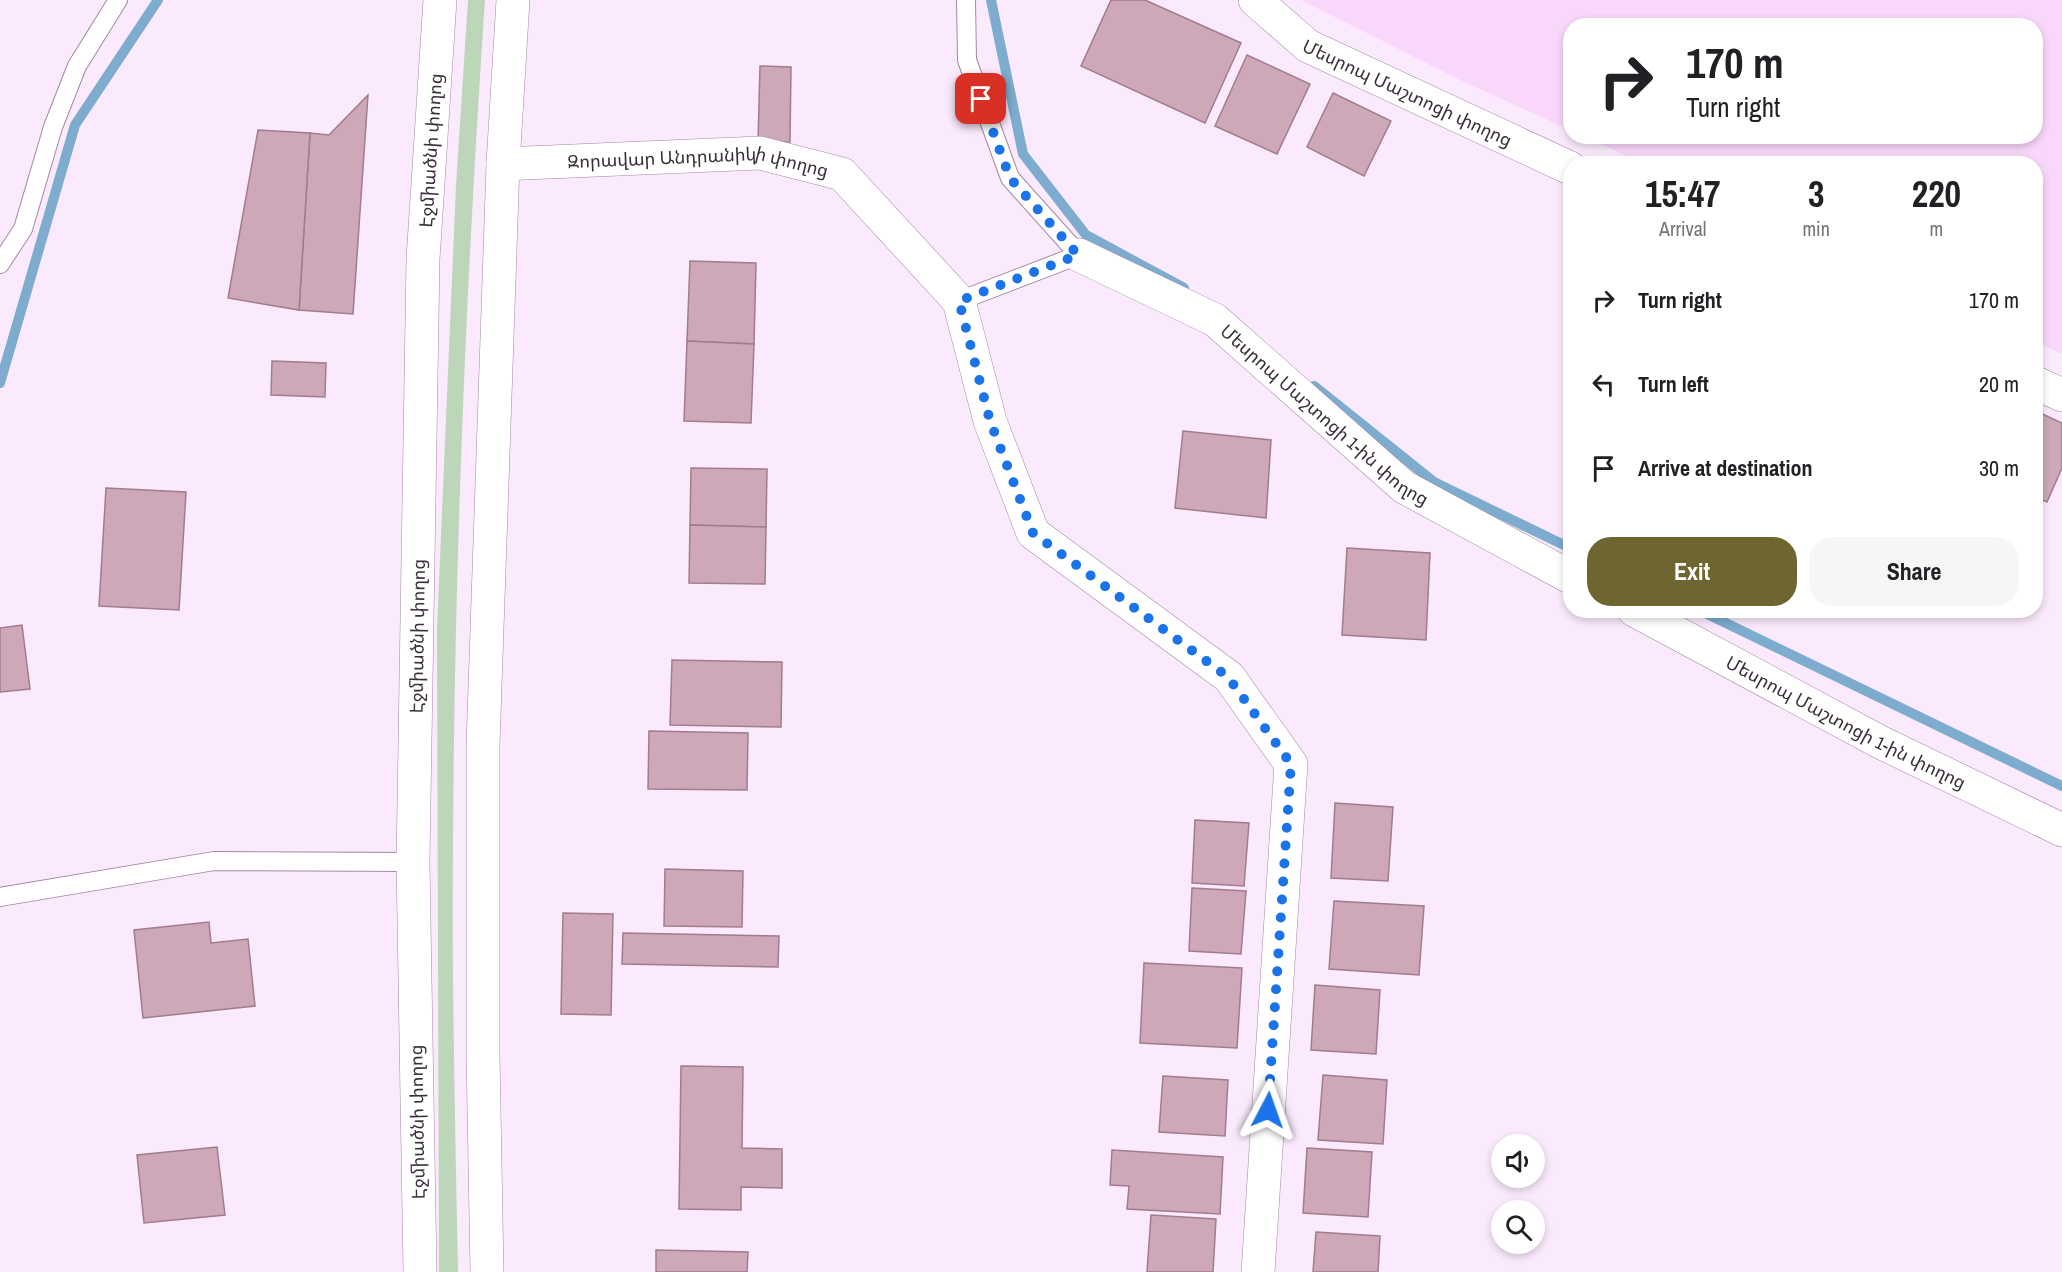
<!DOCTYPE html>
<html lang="en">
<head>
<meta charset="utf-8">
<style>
  body { margin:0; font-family:"Archivo Narrow","Noto Sans Armenian",sans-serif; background:#f6f6f6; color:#202124; height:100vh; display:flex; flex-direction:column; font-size:22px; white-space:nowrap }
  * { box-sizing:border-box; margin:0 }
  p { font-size:20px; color:#757577 }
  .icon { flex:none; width:33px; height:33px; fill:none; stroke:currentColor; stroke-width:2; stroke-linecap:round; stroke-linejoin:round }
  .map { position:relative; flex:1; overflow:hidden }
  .side { position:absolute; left:1563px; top:156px; width:480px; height:462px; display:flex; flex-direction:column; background:#fff; border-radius:24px; box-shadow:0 3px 9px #0003 }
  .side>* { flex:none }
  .top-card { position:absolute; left:1563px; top:18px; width:480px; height:126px; border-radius:24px; box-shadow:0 3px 9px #0003; background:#fff; color:#202124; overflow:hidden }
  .fabs { position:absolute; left:1491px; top:1134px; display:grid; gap:12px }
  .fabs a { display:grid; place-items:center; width:54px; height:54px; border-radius:50%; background:#fff; box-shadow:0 3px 9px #0003; font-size:30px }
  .pin { position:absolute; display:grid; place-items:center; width:51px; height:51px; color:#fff; margin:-26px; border-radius:12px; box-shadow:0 3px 9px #0006 }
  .me { position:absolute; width:66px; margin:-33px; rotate:4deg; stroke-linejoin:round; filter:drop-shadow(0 0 4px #0008) }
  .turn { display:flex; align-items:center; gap:21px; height:126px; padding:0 24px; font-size:27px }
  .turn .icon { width:78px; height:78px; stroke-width:2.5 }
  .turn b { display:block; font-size:42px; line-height:51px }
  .eta { display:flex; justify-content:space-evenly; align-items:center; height:102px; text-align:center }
  .eta b { font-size:36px; font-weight:800; line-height:42px }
  .cta { display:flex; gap:12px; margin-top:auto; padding:12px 24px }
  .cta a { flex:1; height:69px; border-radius:24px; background:#6f6531; color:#fff; font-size:24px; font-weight:800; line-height:69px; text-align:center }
  .cta a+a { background:#f6f6f6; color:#202124 }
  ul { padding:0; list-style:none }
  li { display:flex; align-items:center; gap:18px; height:84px; padding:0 24px }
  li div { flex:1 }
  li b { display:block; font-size:22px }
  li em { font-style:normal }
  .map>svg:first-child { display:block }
</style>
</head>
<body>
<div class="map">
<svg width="2062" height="1272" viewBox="0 0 2062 1272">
  <rect width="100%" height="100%" fill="#fbeafd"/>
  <!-- built -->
  <polygon fill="#f8d7fb" points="1301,0 2062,0 2062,354 2036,342 2036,164 1643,163 1584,137 2036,136 2036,26 1570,26 1570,130 1460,80"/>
  <!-- green -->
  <path fill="#bdd6ba" d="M468 0H485C463 325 451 652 453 978 454 1076 456 1174 458 1272H439L437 629 456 185Z"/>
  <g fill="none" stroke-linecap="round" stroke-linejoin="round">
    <!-- stream -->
    <g stroke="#7daccf" stroke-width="10">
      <polyline points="991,0 1023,154 1086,235 1184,288"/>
      <polyline points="0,383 75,125 158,0"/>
      <polyline points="1314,386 1434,482 1570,548"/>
      <polyline points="1699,610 2062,786"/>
    </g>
  </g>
  <!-- building -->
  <g fill="#cea8b8" stroke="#a17c8c" stroke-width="1.5">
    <polygon points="1111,0 1145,0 1241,43 1205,123 1081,66"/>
    <polygon points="1247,55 1310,84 1277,154 1215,126"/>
    <polygon points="760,66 791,67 790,142 758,142"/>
    <polygon points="1333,93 1391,121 1364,176 1307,147"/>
    <polygon points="368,95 353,314 299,310 310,133 329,135"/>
    <polygon points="258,130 310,133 299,310 228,298"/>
    <polygon points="690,261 756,263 754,344 687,341"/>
    <polygon points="687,341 754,344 751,423 684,421"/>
    <polygon points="272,361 326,363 325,397 271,395"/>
    <polygon points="2036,411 2062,423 2062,468 2047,502 2036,497"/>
    <polygon points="1183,431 1271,440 1266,518 1175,508"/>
    <polygon points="691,468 767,469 766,527 690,525"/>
    <polygon points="106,488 186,492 179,610 99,606"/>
    <polygon points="690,525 766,527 765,584 689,583"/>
    <polygon points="1347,548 1430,553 1426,640 1342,635"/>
    <polygon points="22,625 30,689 0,692 0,628"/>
    <polygon points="672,660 782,662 781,727 670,725"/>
    <polygon points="649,731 748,733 747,790 648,789"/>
    <polygon points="1335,803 1393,807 1388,881 1331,878"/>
    <polygon points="1195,820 1249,823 1244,886 1192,883"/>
    <polygon points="665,869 743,871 742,927 664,926"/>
    <polygon points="1192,888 1246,891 1241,954 1189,951"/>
    <polygon points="1334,901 1424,906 1419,975 1329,969"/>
    <polygon points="563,913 613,914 611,1015 561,1014"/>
    <polygon points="209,922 211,943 248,939 255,1006 143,1018 134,930"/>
    <polygon points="623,933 779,936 778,967 622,964"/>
    <polygon points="1144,963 1242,968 1237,1048 1140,1043"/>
    <polygon points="1315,985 1380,990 1376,1054 1311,1050"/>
    <polygon points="681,1066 743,1067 742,1148 782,1149 782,1188 741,1187 741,1210 679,1209"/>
    <polygon points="1323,1075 1387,1080 1383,1144 1318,1140"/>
    <polygon points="1163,1076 1228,1080 1225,1136 1159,1132"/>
    <polygon points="217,1147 225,1215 144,1223 137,1155"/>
    <polygon points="1307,1148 1372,1152 1368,1217 1303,1213"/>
    <polygon points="1112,1150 1223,1157 1220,1214 1127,1209 1129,1186 1110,1185"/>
    <polygon points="1151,1215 1216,1219 1213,1272 1147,1272"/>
    <polygon points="1316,1232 1380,1236 1378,1272 1313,1272"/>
    <polygon points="656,1250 748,1252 747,1272 656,1272"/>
  </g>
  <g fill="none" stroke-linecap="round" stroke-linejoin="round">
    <defs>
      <g id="lane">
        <polyline points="0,264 23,229 53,127 77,66 118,0"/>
        <polyline points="959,301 1079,255 1010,178 967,60 966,0"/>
        <polyline points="0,897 214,861 413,862"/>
      </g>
      <g id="street">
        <path id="s1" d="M1255 0 1308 46 1570 168"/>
        <path id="s2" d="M503 164 760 153 842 174 959 301 990 421 1033 533 1229 677 1291 764 1258 1272"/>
        <path id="s3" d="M1079 255 1215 320 1404 487 1570 577"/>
        <polyline points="2036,383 2062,395"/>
        <path id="s4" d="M1634 610 1880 742 2062 830"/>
      </g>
      <g id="highway">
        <path id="s5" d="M420 1272 413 862 423 259 440 0"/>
        <polyline points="487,1272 483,1054 483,745 503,164 513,0"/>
      </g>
    </defs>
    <!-- lane casing -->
    <use href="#lane" stroke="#a288a4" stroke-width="20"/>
    <!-- street casing -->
    <use href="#street" stroke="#a288a4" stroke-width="34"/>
    <!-- highway casing -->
    <use href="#highway" stroke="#a288a4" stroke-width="34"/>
    <!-- lane -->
    <use href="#lane" stroke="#fff" stroke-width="18"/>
    <!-- street -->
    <use href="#street" stroke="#fff" stroke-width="33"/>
    <!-- highway -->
    <use href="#highway" stroke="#fff" stroke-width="33"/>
  </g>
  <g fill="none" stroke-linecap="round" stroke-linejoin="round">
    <!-- route -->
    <polyline stroke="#1a73e8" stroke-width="10" stroke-dasharray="0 18" points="981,99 1010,178 1078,255 959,301 990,421 1033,533 1228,677 1291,764 1268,1110"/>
  </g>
  <g text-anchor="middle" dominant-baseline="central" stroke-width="5" stroke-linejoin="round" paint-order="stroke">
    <!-- street labels -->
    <g font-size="18" fill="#3a2f3b" stroke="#fff">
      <text stroke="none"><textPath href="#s1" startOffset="180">Մեսրոպ Մաշտոցի փողոց</textPath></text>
      <text stroke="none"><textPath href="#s5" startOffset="1122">Էջմիածնի փողոց</textPath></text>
      <text stroke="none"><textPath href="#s2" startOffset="196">Զորավար Անդրանիկի փողոց</textPath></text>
      <text stroke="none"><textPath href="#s3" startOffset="296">Մեսրոպ Մաշտոցի 1-ին փողոց</textPath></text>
      <text stroke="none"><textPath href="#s5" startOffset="636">Էջմիածնի փողոց</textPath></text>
      <text stroke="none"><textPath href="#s4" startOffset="240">Մեսրոպ Մաշտոցի 1-ին փողոց</textPath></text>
      <text transform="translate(417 1122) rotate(-91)">Էջմիածնի փողոց</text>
    </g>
  </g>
</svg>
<div class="fabs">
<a><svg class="icon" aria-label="sound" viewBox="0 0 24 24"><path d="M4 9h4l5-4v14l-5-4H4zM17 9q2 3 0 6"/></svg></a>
<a><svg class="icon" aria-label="search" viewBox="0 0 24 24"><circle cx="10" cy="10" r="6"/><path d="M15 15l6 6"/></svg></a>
</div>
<div class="pin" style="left:981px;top:99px;background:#d93025"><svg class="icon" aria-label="arrive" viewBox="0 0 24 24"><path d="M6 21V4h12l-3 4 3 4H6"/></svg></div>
<svg class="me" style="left:1268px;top:1110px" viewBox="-20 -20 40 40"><path d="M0-17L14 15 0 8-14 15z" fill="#1a73e8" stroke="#fff" stroke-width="4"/></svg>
<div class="top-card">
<div class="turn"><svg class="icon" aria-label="right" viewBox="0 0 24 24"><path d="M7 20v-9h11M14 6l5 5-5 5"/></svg><div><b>170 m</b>Turn right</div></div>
</div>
<section class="side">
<div class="eta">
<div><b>15:47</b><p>Arrival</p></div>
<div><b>3</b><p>min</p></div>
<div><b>220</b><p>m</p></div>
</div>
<ul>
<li><svg class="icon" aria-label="right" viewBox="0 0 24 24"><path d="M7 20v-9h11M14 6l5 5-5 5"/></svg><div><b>Turn right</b></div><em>170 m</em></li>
<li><svg class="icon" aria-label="left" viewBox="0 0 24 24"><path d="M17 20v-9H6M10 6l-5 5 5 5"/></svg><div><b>Turn left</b></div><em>20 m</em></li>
<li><svg class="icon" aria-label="arrive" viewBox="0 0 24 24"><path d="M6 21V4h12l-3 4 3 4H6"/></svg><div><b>Arrive at destination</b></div><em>30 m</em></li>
</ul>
<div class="cta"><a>Exit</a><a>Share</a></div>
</section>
</div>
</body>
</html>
